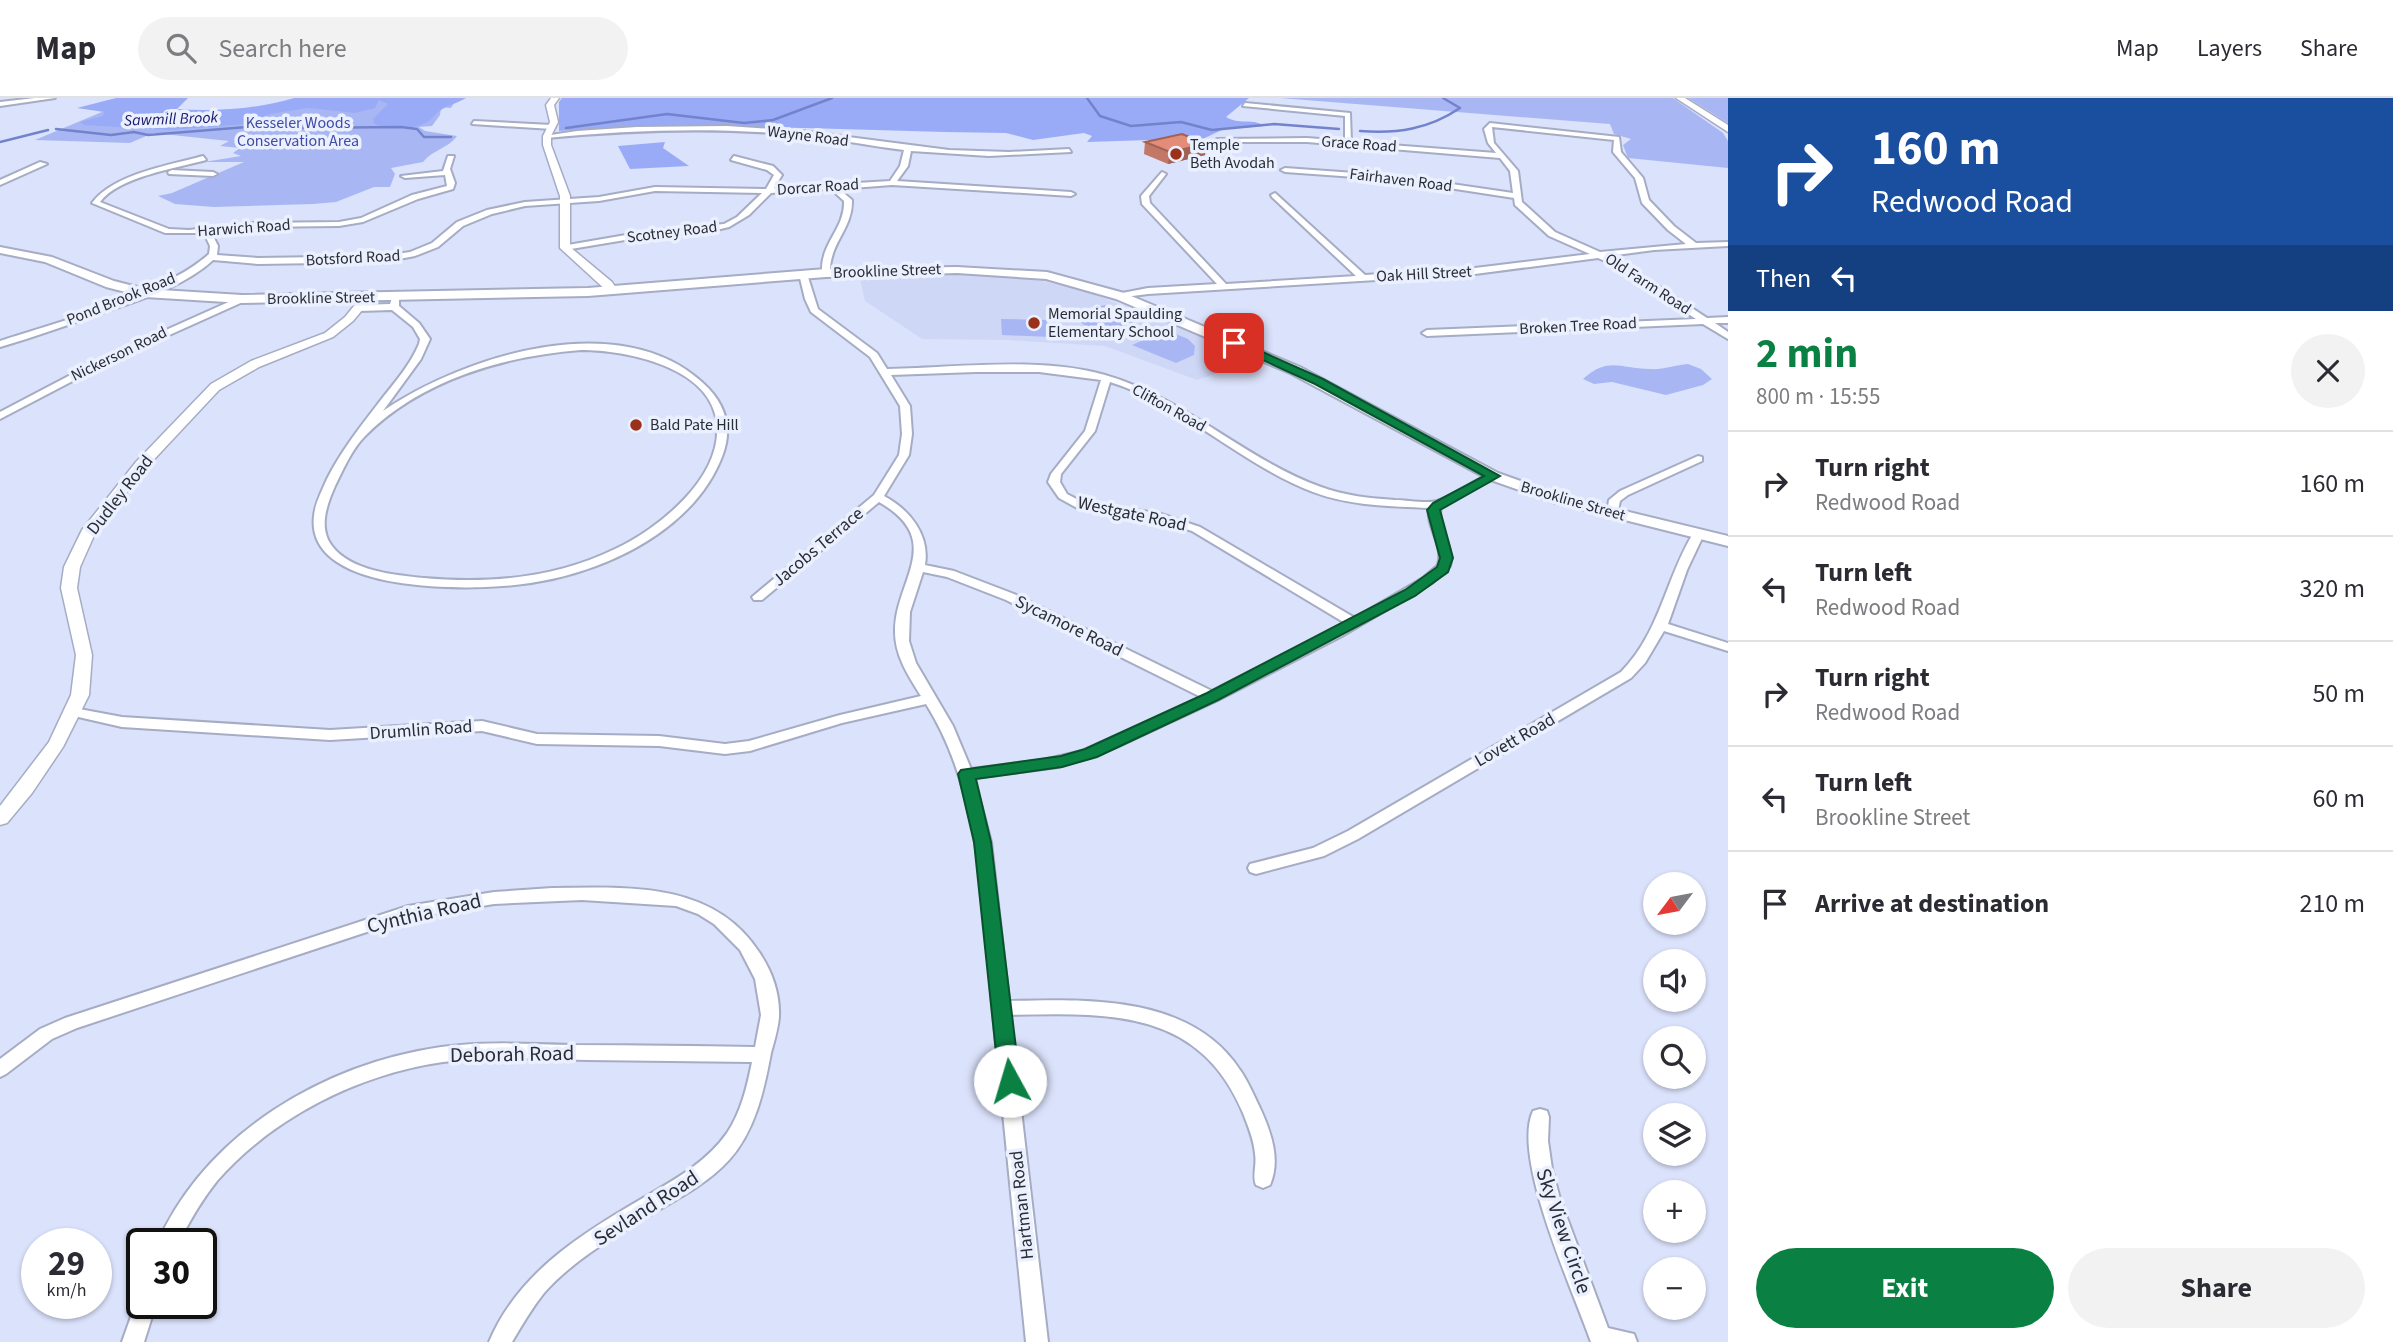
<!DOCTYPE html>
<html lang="en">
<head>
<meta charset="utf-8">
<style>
  body { margin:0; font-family:"Source Sans 3",sans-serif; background:#f2f2f3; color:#2b2b33; height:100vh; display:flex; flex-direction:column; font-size:26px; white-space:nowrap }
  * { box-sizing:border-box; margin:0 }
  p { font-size:23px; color:#7c7c81 }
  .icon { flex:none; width:38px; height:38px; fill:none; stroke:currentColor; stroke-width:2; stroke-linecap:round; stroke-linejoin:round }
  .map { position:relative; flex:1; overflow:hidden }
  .sheet { display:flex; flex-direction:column; background:#fff; width:665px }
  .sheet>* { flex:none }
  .banner { background:#1a4fa0; color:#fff; overflow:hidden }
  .needle { width:46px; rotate:238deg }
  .fabs { position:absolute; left:1643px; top:774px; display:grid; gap:14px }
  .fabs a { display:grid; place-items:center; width:63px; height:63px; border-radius:50%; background:#fff; box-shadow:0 2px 5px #0004; font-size:35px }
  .speed { position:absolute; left:21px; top:1130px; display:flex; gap:14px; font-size:35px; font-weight:700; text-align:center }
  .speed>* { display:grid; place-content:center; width:91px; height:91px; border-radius:50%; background:#fff; box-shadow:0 2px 5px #0004; line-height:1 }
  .speed small { font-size:18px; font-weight:400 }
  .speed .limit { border:4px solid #111; border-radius:10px; background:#fff; color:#111 }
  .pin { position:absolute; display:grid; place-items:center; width:60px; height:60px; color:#fff; margin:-30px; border-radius:14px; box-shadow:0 4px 10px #0006 }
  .me { position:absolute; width:77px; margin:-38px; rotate:354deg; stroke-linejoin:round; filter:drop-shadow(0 0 5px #0008) }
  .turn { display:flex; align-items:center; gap:24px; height:147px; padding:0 28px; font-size:32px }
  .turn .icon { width:91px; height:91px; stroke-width:2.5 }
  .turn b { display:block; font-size:49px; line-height:60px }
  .then { display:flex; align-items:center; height:66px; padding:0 28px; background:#0003; gap:14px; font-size:26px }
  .round { display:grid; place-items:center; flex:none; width:74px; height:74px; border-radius:37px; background:#f2f2f3 }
  .head { display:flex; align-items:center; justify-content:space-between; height:119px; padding:0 28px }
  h1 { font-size:42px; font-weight:700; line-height:52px; color:#0b8043 }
  .cta { display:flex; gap:14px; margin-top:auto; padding:14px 28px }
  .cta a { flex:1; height:80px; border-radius:42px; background:#0b8043; color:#fff; font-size:28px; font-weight:700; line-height:80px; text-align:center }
  .cta a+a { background:#f2f2f3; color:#2b2b33 }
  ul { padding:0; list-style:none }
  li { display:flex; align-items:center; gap:21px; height:105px; padding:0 28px; border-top:2px solid #e1e1e2 }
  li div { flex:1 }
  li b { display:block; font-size:26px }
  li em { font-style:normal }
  header { display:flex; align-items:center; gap:42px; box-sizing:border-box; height:98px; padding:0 35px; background:#fff; border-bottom:2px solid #e1e1e2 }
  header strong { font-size:33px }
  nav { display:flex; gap:38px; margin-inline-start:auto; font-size:24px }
  .search { width:490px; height:63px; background:#f2f2f3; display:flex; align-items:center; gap:18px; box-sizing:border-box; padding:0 24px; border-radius:38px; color:#7c7c81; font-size:26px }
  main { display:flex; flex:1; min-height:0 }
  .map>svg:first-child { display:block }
</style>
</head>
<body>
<header>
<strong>Map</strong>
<div class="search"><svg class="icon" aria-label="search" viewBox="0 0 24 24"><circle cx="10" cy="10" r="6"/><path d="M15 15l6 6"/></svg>Search here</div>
<nav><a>Map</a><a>Layers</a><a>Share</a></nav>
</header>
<main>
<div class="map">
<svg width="1728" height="1244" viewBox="0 0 1728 1244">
  <rect width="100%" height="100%" fill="#dbe2fb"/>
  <!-- built -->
  <polygon fill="#cfd7f7" points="981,176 1037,182 1083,192 1259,261 1197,282 1105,248 1007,242 922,241 865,203 859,178"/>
  <!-- green -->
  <g fill="#a8b7f3">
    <path d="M331 0H457L451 10 441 9 440 17 432 28 419 29 425 33 457 38C449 50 432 52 423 64L391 70 395 76 390 89H374L336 104 313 106 214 109 175 106 158 98 172 95 244 64H204L241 58 233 55 240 50 220 48 229 43 153 35 130 45 35 42 109 11 182 14 255 10Z"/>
    <polygon points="1280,0 1673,0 1723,35 1728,43 1728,70 1628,60 1623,47 1631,41 1614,36 1610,26"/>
    <polygon points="1688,0 1728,0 1728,25"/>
    <polygon points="1105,207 1139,222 1113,235 1085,228 1078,221 1082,213"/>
    <polygon points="1001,221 1047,222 1050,239 1002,237"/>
    <polygon points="1166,232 1188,241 1195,248 1194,257 1176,265 1132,247"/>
    <path d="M1688 266 1701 271 1712 281 1703 287 1666 297 1612 284 1594 286 1583 281C1609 258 1620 271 1650 271 1662 272 1675 267 1688 266Z"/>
  </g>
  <!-- forest -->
  <g fill="#99abf7">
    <path d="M116 0H188L177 11C215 14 257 11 294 0H466C458 5 448 7 441 12 436 15 433 20 429 23 414 33 390 31 374 26L373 21 388 6 379 2 375 10 355 15 308 10 270 16 247 26 169 32 84 27 80 24 103 18 104 14 77 10Z"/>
    <path d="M562 0H1249L1226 19C1238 27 1253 20 1265 28L1224 31 1194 45 1149 42 1087 44 1092 38 1084 35 1033 42 1006 35C857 34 708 22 559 33V4Z"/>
    <polygon points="665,44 663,50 689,68 630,71 618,48"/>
  </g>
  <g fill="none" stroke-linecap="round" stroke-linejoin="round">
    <!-- stream -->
    <g stroke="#7383cb" stroke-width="2.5">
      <polyline points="1087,0 1100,18 1131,28 1181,24 1212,32 1274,26 1339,31"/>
      <polyline points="566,30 667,16 744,25 773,22 832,0"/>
      <polyline points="56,31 111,37 134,34 148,37 272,27 293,30 401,29 417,31 424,39 451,39"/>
      <path d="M1360 33C1397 36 1429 31 1460 10L1443 0"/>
      <polyline points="0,44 48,32"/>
    </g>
    <defs>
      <g id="minor">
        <polygon points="35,0 55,0 0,8 0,4"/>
        <path d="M1245 5 1350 15 1351 44 1496 55 1488 45 1484 31 1490 25 1619 39 1621 54 1643 80 1649 102 1674 128 1696 145 1728 144V148L1654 152 1609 158 1620 163 1707 220 1728 219V225H1715L1728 234V241L1703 226 1427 238 1422 235 1427 232 1696 221 1614 167 1598 160 1475 176 1148 196 1117 200V196L1148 190 1217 186 1142 106 1141 98 1162 74 1166 76 1149 98 1150 105 1226 186 1356 178 1272 99 1271 97 1275 95 1365 177 1475 170 1590 156 1549 138 1515 107 1514 100 1397 82 1285 74 1281 72 1285 70 1397 78 1513 95 1510 73 1500 60 1307 44H1215L1217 41 1307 40 1345 43V18L1243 8ZM1492 29 1614 42 1613 54 1635 80 1642 105 1668 132 1686 146 1600 154 1555 134 1522 104 1518 73 1494 45Z"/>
        <polygon points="474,23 552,27 555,29 552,31 472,26"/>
        <path d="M727 28 802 33 949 52 1009 54 1069 51 1071 54 989 58 911 53 908 68 897 83 1071 94 1075 96 1071 98 892 87 839 91 852 102C853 131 829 145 830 175L826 178 822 175C820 145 845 131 844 103L831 91 771 95 749 117 729 129 708 134 649 138 565 152 561 150 562 148 649 133 724 126 737 119 762 95 655 93 599 103 525 108 492 116 463 128 438 149 415 158 383 164 258 166 213 162C184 189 139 202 102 215 68 227 34 239 0 249V243C58 224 165 196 209 156L210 148 204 135H165L92 105C113 76 170 67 203 58L206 62C177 70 118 79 100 104L169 131 189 132 253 125 339 124 361 120 412 97 447 88 445 77 405 80 401 78 443 73 448 58H454L450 71 455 85 453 91 418 101 363 124 339 128 253 129 211 134 218 148 217 157 258 160 383 158 410 154 432 145 457 124 487 112 525 104 599 99 655 89 766 91 774 77 767 72 731 62 734 58 773 68 782 77 774 90 890 83 900 68 904 52C869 48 834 40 798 37 714 29 631 32 547 40L544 38 577 33 637 29Z"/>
        <polygon points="40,64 47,66 0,87 0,82"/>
        <polygon points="172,72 213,74 217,76 213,78 169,76 168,74"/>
        <path d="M803 173 807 176 818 211 877 255 887 271C956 270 1038 258 1105 277 1185 300 1244 361 1321 389 1345 398 1370 400 1395 402 1407 402 1426 406 1437 403 1455 397 1472 384 1489 376L1493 375 1499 378 1441 409C1436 429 1455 447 1450 468L1432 485 1342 538 1218 602 1119 648 1092 659 1058 669 974 680 991 744 1009 903C1088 901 1191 897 1240 972 1248 983 1254 998 1260 1010 1271 1034 1281 1062 1270 1087L1263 1090 1256 1087C1252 1078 1257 1067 1255 1056 1254 1042 1248 1028 1243 1015 1199 910 1108 915 1010 917L1048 1244H1026C1015 1138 1005 1032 994 926 983 820 984 698 926 606L842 625 750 653 725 656 659 648 537 646 482 633 330 642 122 629 74 618 67 614 74 610 122 619 330 632 482 623 537 636 659 638 725 646 749 643 840 617 921 598C909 579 895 558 895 534 894 483 947 443 879 404L762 502H754L752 499 874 397 899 357 902 336 900 308 870 259 811 214 805 201 799 176ZM976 274H1039L1101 282 1085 333 1051 376 1048 384 1059 400 1079 411 1156 421 1192 433 1345 525 1212 593 1014 496 954 473 925 467C930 437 910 412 884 398L909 357 912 336 910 308 891 277ZM1110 284C1184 307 1240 366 1313 394 1350 408 1390 408 1429 410 1426 430 1444 446 1438 467L1423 480 1355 520 1200 429 1158 415 1086 406 1067 396 1060 384 1061 376 1095 333ZM923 474 947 479 1006 502 1201 599 1082 653 1043 662 971 671 953 628 916 565 909 543 910 514Z"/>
        <path d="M393 196H399V208L419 225 430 241 421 261 383 313C464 258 620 208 703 285 724 304 733 328 723 356 703 411 650 448 596 468 567 479 534 486 503 488 454 492 305 493 314 418 315 405 322 393 327 381 342 351 364 324 384 298 397 282 411 265 419 246L420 241 413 229 392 212 359 213 355 210 359 207 390 206ZM581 252C626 252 713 269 717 327 721 381 658 431 615 451 556 480 489 486 424 480 394 477 351 473 332 448 318 430 327 406 335 388 343 372 352 351 365 338 421 282 504 258 581 252Z"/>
        <polygon points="242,198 245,199 245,203 107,265 0,321 0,314 101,261"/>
        <polygon points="1698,358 1702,359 1702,363 1628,397 1620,403 1617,417 1609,417 1607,415 1609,402 1620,393"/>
        <path d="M1698 432 1704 436 1687 472 1668 526 1728 545V553L1664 533 1645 565 1631 580 1358 741 1324 758 1256 776 1250 774 1248 770 1250 766 1313 750 1348 733 1621 574C1661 533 1665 481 1694 434Z"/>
        <path d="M552 790C628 789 713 783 759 854 772 873 780 896 779 919 778 931 774 944 771 955 764 993 755 1033 729 1062 708 1085 681 1099 655 1114 617 1137 574 1161 544 1195 532 1210 522 1227 512 1244H489C518 1175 581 1136 643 1100 674 1082 706 1065 727 1035 741 1014 747 989 752 964 697 963 642 963 587 962 539 961 490 958 443 964 359 976 273 1019 217 1083 201 1103 189 1124 178 1146H157C206 1035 324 966 441 949 485 943 530 946 574 947 634 947 694 948 755 949L761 917 755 881 740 852 714 826 698 816 676 808 582 802 494 806 409 820 77 930 52 941 6 976 0 979V961L40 931 65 920 408 808 494 794Z"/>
        <path d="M1540 1011 1547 1013 1549 1019 1548 1043 1552 1071 1560 1101 1608 1230 1634 1236 1637 1244H1591C1574 1195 1511 1059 1533 1013Z"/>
        <polygon points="142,1197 142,1206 156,1206 144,1244 122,1244 138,1199"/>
      </g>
      <g id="tertiary">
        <polygon points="551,0 559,0 554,7 558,24 551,38 551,47 570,98 570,149 612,184 617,192 616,194 608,194 560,150 560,98 543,47 543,38 550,24 546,7"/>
        <polygon points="1676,0 1685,0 1728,27 1728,34"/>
        <polygon points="363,197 373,199 353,223 333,239 259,269 219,292 146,370 96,433 80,469 77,490 92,557 89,597 63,649 32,695 7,725 0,727 0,708 49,644 71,597 76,557 61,490 64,469 82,432 136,364 211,286 251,263 325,235 345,219"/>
      </g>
      <polygon id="secondary" points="0,149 52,159 114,183 145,191 242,197 588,190 826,171 957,169 1047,174 1124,195 1300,269 1498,375 1563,398 1728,438 1728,448 1553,404 1488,381 1290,275 1116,201 1046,181 957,175 826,179 588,198 242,205 145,199 106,189 45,164 0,155"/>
    </defs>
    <!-- minor casing -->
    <use href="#minor" stroke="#a5acc4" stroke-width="4"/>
    <!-- tertiary casing -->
    <use href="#tertiary" stroke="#a5acc4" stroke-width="3"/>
    <!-- secondary casing -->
    <use href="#secondary" stroke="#a5acc4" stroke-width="4"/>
    <!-- minor -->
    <use href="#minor" fill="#fff" fill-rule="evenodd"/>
    <!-- tertiary -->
    <use href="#tertiary" fill="#fff" fill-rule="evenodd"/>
    <!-- secondary -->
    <use href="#secondary" fill="#fff" fill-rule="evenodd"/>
  </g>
  <!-- wall -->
  <polygon fill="#c37867" points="1145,44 1205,57 1168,66 1144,56"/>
  <!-- shaded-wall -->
  <polygon fill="#9f6254" points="1207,46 1205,57 1168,66 1170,54"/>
  <!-- building -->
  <polygon fill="#e38c78" stroke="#9f6254" stroke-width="2" points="1182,36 1207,46 1170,54 1145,44"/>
  <!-- route -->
  <polygon fill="#0b8043" stroke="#07532c" stroke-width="2" points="1230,243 1238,243 1323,281 1500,378 1440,412 1453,460 1448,474 1415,498 1218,602 1097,659 1062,669 976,681 991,744 1020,983 1017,989 1010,991 1002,989 999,983 974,744 958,676 961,672 1061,658 1085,651 1207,595 1405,492 1437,469 1440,460 1427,412 1433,405 1484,378 1315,286 1230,247"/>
  <!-- markers -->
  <g fill="#9a311b" stroke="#ebf0ff" stroke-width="2.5">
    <circle cx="1176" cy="56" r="7"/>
    <circle cx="1034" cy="225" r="7"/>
    <circle cx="636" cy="327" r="7"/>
  </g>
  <g text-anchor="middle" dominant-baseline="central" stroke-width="7" stroke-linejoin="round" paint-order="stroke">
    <!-- far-water labels -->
    <g font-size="16" font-style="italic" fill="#19186d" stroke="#ebf0ff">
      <text transform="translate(171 21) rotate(-2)">Sawmill Brook</text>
    </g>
    <!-- far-park labels -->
    <g font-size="16" fill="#404ca4" stroke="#ebf0ff">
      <text x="298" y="25">Kesseler Woods<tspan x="298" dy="18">Conservation Area</tspan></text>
    </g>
    <!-- far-street labels -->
    <g font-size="16" fill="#2a2d36" stroke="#ebf0ff">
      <text transform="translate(808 38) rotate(7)">Wayne Road</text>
      <text transform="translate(1359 46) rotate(4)">Grace Road</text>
      <text transform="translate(1401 82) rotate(7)">Fairhaven Road</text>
      <text transform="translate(818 89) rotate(-4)">Dorcar Road</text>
      <text transform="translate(244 130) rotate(-4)">Harwich Road</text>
      <text transform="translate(672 134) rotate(-7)">Scotney Road</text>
      <text transform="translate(353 160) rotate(-3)">Botsford Road</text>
      <text transform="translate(887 173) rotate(-2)">Brookline Street</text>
      <text transform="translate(1424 176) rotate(-3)">Oak Hill Street</text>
      <text transform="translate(1648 186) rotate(33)">Old Farm Road</text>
      <text transform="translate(321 200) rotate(-1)">Brookline Street</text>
      <text transform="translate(121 201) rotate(-22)">Pond Brook Road</text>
      <text transform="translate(1578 228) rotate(-3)">Broken Tree Road</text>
      <text transform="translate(119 256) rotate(-26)">Nickerson Road</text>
      <text transform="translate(1169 310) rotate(29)">Clifton Road</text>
      <text transform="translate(1573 403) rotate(16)">Brookline Street</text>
    </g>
    <!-- far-poi labels -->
    <g font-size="16" fill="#2a2d36" stroke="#ebf0ff" text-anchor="start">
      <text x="1190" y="47">Temple<tspan x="1190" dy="18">Beth Avodah</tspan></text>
      <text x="1048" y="216">Memorial Spaulding<tspan x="1048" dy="18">Elementary School</tspan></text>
      <text x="650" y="327">Bald Pate Hill</text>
    </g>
    <!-- street labels -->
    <g font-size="18" fill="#2a2d36" stroke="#ebf0ff">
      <text transform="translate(120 397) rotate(-52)">Dudley Road</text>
      <text transform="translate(1132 416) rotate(12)">Westgate Road</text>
      <text transform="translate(818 449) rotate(-40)">Jacobs Terrace</text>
      <text transform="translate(1069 528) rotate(26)">Sycamore Road</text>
      <text transform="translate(421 632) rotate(-4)">Drumlin Road</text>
      <text transform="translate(1515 642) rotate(-30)">Lovett Road</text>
      <text transform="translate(1022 1107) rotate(-96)">Hartman Road</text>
    </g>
    <!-- near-street labels -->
    <g font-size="21" fill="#2a2d36" stroke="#ebf0ff">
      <text transform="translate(424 815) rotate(-13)">Cynthia Road</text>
      <text transform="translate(512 956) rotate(-1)">Deborah Road</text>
      <text transform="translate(646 1110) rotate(-33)">Sevland Road</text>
      <text transform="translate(1564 1133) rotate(71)">Sky View Circle</text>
    </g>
  </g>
</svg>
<div class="fabs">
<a><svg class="needle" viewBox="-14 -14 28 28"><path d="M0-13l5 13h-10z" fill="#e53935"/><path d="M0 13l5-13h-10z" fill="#7c7c81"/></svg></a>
<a><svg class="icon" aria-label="sound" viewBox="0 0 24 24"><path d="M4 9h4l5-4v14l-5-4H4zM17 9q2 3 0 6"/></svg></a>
<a><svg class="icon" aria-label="search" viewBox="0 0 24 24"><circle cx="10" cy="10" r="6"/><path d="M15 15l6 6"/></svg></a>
<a><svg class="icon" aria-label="layers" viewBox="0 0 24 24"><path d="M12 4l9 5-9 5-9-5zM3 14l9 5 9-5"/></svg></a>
<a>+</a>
<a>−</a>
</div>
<div class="speed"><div>29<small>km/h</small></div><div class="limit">30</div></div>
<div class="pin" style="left:1234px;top:245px;background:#d93025"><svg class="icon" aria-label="arrive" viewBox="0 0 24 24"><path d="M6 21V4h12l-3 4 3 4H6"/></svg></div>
<svg class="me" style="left:1010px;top:983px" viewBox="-20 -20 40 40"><circle r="19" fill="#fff"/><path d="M0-13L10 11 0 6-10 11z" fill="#0b8043"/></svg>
</div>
<section class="sheet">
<div class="banner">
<div class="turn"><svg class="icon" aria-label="right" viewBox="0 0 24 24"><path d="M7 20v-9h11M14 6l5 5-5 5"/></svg><div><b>160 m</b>Redwood Road</div></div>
<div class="then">Then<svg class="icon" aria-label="left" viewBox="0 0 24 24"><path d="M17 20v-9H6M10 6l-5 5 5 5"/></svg></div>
</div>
<div class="head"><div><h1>2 min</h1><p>800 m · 15:55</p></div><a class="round"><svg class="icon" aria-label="close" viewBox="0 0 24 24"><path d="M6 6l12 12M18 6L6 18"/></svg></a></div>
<ul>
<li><svg class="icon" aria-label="right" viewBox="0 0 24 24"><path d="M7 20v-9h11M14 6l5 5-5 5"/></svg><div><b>Turn right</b><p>Redwood Road</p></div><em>160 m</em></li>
<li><svg class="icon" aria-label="left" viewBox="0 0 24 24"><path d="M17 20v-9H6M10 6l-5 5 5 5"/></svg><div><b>Turn left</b><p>Redwood Road</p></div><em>320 m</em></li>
<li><svg class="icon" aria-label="right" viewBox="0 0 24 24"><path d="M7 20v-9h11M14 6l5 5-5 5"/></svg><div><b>Turn right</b><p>Redwood Road</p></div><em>50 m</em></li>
<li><svg class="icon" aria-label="left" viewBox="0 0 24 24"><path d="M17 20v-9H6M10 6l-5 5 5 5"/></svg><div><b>Turn left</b><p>Brookline Street</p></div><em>60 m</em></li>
<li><svg class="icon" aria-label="arrive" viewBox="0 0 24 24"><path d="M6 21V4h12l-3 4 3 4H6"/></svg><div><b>Arrive at destination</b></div><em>210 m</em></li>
</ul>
<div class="cta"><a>Exit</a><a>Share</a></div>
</section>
</main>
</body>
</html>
